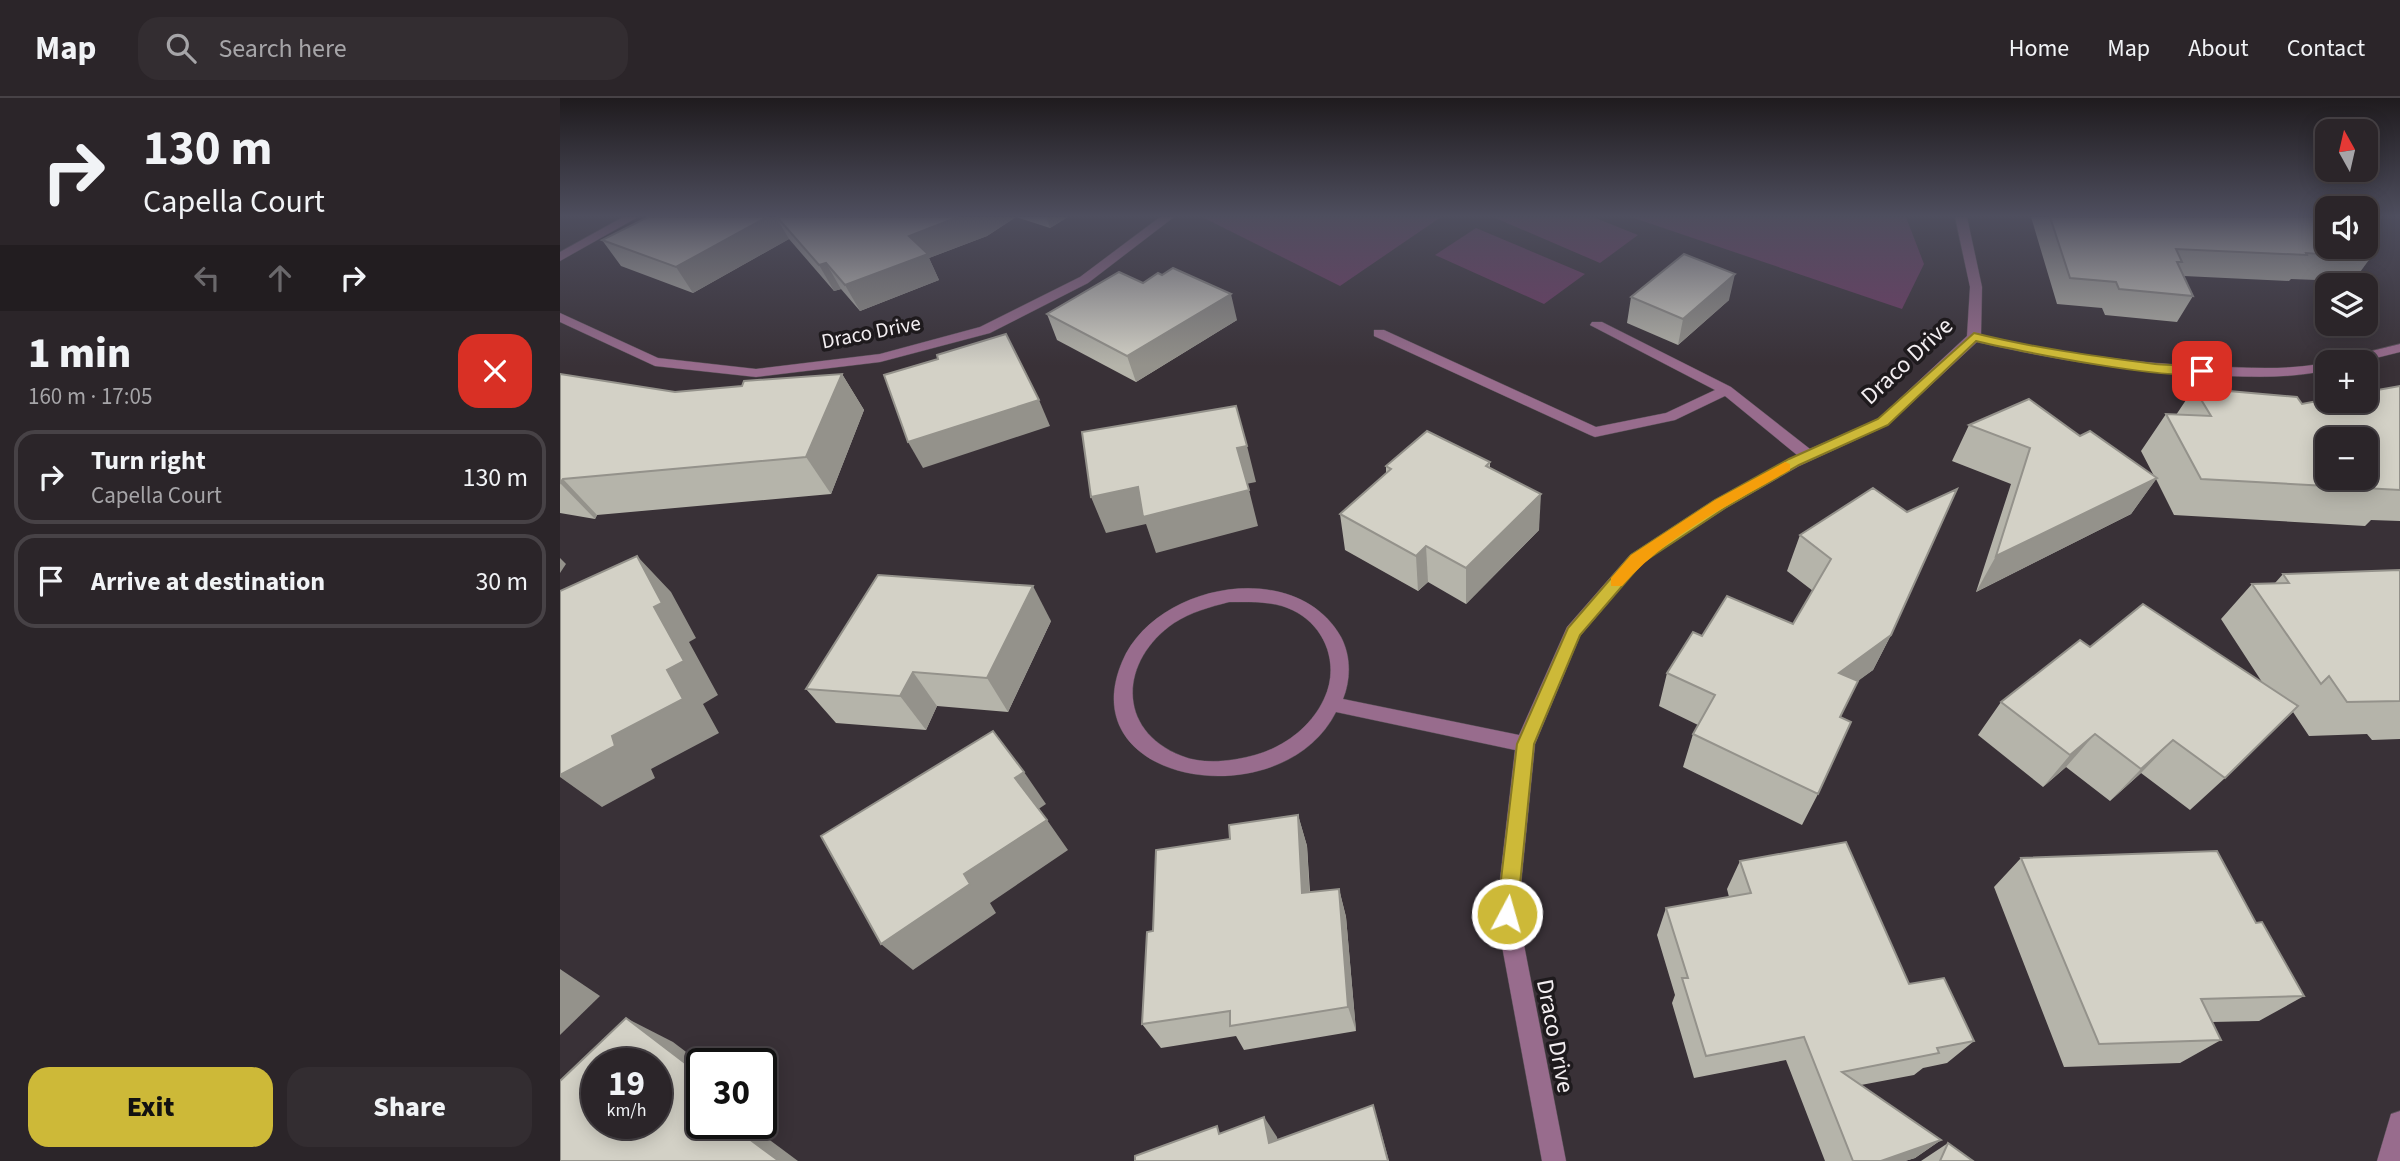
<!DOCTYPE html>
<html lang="en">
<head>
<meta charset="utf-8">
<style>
  body { margin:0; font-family:"Source Sans 3",sans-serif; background:#332d31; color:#f1f3f6; height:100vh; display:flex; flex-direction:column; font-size:26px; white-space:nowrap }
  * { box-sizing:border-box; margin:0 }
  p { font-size:23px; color:#a6a5a8 }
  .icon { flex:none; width:38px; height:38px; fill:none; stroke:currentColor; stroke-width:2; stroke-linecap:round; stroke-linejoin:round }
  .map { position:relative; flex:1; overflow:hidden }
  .drawer { display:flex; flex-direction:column; background:#2b2529; width:560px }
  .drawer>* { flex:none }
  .hud { background:#2b2529; color:#f1f3f6; overflow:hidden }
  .needle { width:46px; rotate:352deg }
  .fabs { position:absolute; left:1755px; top:21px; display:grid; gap:14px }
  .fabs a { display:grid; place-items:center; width:63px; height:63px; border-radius:14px; background:#2b2529; box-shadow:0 4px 18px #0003,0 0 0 2px #474246; font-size:35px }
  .speed { position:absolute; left:21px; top:950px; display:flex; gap:14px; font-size:35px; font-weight:700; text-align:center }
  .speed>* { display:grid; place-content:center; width:91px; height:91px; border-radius:50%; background:#2b2529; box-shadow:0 4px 18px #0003,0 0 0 2px #474246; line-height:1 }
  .speed small { font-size:18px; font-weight:400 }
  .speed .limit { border:4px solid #111; border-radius:10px; background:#fff; color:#111 }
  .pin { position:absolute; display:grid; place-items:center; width:60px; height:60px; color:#fff; margin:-30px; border-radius:14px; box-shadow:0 4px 10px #0006 }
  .me { position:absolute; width:77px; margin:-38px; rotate:6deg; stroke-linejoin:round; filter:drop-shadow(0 0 5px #0008) }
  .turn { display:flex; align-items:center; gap:24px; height:147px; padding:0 28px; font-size:32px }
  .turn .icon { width:91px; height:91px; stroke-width:2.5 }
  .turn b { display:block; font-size:49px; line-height:60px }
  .lanes { display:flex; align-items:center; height:66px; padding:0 28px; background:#0003; justify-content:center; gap:35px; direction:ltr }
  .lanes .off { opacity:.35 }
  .round { display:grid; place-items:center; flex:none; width:74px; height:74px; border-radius:21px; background:#332d31 }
  .overview { display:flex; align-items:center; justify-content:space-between; height:119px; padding:0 28px }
  h1 { font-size:42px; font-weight:800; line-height:52px }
  .action { display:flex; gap:14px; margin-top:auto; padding:14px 28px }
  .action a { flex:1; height:80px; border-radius:21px; background:#cdb938; color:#111; font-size:28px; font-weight:800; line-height:80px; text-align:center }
  .action a+a { background:#332d31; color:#f1f3f6 }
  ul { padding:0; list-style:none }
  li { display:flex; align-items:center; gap:21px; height:94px; margin:0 14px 10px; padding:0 14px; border:4px solid #474246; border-radius:21px }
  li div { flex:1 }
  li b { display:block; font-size:26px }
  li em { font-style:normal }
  header { display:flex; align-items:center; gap:42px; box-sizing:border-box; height:98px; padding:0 35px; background:#2b2529; border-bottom:2px solid #474246 }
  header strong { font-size:33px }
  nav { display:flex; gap:38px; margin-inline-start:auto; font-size:24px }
  .search { width:490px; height:63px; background:#332d31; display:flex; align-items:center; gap:18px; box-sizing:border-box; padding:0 24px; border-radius:21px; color:#a6a5a8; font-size:26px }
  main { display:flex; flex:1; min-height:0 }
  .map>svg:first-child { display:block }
</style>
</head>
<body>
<header>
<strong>Map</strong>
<div class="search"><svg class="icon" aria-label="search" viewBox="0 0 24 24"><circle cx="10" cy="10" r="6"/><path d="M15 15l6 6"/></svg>Search here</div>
<nav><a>Home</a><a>Map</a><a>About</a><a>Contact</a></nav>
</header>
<main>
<section class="drawer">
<div class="hud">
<div class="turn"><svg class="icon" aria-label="right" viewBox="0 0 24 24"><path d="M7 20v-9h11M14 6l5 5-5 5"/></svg><div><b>130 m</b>Capella Court</div></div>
<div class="lanes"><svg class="icon off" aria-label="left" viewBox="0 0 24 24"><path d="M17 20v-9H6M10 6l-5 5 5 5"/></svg><svg class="icon off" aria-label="ahead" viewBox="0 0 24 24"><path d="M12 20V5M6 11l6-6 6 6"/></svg><svg class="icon" aria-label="right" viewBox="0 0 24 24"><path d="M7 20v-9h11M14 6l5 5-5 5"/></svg></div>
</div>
<div class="overview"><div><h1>1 min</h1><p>160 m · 17:05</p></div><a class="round" style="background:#d93025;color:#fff"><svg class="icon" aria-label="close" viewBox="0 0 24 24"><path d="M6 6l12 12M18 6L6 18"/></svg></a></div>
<ul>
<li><svg class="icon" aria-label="right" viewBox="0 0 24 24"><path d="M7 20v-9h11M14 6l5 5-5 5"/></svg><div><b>Turn right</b><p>Capella Court</p></div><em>130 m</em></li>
<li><svg class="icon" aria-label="arrive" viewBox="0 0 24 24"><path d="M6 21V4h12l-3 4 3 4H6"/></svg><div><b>Arrive at destination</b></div><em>30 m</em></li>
</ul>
<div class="action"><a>Exit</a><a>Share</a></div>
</section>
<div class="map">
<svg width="1840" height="1063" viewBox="0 0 1840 1063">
  <rect width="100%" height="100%" fill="#393137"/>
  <!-- green -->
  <g fill="#713c66">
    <polygon points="642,119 881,119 780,188"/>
    <polygon points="933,119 1033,119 1078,137 1040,165"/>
    <polygon points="1071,119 1346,119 1364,166 1342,211"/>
    <polygon points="916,130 1025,176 984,206 875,157"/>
  </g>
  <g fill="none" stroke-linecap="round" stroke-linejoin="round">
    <defs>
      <g id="minor">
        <polygon points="63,119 78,119 0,163 0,154"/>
        <polygon points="600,119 614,119 528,185 430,235 320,264 196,279 95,268 0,224 0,215 98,260 196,271 320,256 420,229 520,179"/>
        <path d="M1395 119H1407L1422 189 1421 237C1501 255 1583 267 1666 269 1700 270 1734 272 1768 264V272C1734 280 1700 279 1666 278 1582 276 1499 263 1417 244L1328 327 1239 368 1166 410 1082 465 1020 538 975 646 958 816 1006 1063H982L936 816 955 652 776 614C723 720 510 688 562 564 595 485 736 459 781 539 791 558 791 581 783 601L959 637 1007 529 1070 457 1154 402 1237 357 1165 298 1115 322 1035 339 1030 337 814 238V232H824L1036 329 1106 315 1155 292 1030 227 1032 224H1042L1171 289 1250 351 1318 321 1407 238 1410 189ZM669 504C686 504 705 503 722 508 762 520 782 563 764 601 751 629 724 649 695 657 673 663 644 667 622 658 555 632 560 562 614 525 631 514 650 509 669 504Z"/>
        <polygon points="1840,246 1840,254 1800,264 1777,264 1779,261"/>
        <polygon points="1840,1013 1840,1063 1817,1063 1831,1016"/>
      </g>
    </defs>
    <!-- minor casing -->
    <use href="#minor" stroke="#574f55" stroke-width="1"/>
    <!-- minor -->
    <use href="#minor" fill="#986c8d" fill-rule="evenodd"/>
  </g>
  <!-- wall -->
  <g fill="#b5b4aa">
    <polygon points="88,119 508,119 490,130 456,119 427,138 369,160 379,182 300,213 281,191 274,193 229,141 133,195 61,168 42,142"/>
    <polygon points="1471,119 1768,119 1814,155 1795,181 1759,179 1757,182 1731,181 1729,183 1624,178 1633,198 1617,224 1545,217 1542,210 1497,206"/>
    <polygon points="583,185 677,222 576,284 497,242 487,216"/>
    <polygon points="1071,199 1169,202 1118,247 1067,225"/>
    <polygon points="0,276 115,294 182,288 282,276 304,312 271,396 37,417 35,421 0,415"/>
    <polygon points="1840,288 1840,423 1811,422 1805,428 1614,417 1596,381 1571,416 1416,494 1451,386 1392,363 1409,327 1594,378 1581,353 1606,316 1616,317 1634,290 1742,306"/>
    <polygon points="930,364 930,371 979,432 906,506 868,484 858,493 785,452 780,416 826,375 826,368"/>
    <polygon points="1313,390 1331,537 1313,572 1297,583 1280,619 1258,696 1242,727 1123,669 1133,636 1138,627 1099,608 1107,575 1142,538 1233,526 1253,493 1227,473 1240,437"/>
    <polygon points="1840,472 1840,641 1812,642 1807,636 1749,638 1733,614 1665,680 1630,712 1581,675 1550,703 1506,669 1483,689 1418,637 1441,604 1530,549 1702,584 1661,521 1692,486 1715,485 1723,476"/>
    <polygon points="491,523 448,614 377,608 366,632 276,625 246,591"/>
    <polygon points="738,717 747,748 750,794 779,791 786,819 796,933 684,952 676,938 601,950 582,926 593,833 670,741"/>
    <polygon points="1461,760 1696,825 1744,898 1699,923 1652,924 1661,942 1620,965 1504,969 1434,789"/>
    <polygon points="1180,763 1349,886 1414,943 1387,965 1363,970 1354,977 1301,987 1381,1042 1355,1060 1345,1063 1265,1063 1226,962 1134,980 1112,905 1115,897 1097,837 1106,810 1169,799 1167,791"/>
    <polygon points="1388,1045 1413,1063 1361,1063"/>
  </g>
  <!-- shaded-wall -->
  <g fill="#94928b">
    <polygon points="207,119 216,119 229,141 133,195 116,169"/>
    <polygon points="398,119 456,119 427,138 369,160 379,182 300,213 285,187 349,138"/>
    <polygon points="486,119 508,119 490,130"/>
    <polygon points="266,165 281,191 274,193 259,167"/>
    <polygon points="1175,176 1169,202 1118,247 1123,221"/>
    <polygon points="671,196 677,222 576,284 567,258"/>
    <polygon points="282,276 304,312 271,396 246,359"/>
    <polygon points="479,302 490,328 363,370 348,344"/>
    <polygon points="687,348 696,384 686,386 677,350"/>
    <polygon points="1597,380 1571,416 1416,494 1436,458"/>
    <polygon points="3,381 37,417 35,421 0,385"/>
    <polygon points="578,389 689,392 698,428 596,455 586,426 546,435 531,399"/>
    <polygon points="981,396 979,432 906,506 906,470"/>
    <polygon points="866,448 868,484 858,493 856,458"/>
    <polygon points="77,458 111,494 136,540 129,544 158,597 143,606 159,635 91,671 95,680 42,709 0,679 0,677 52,638 107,572"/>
    <polygon points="0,460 6,466 0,475"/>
    <polygon points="473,488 491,523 448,614 427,580"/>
    <polygon points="1331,537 1313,572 1263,609 1279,575"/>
    <polygon points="353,574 377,608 366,632 340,598"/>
    <polygon points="1535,636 1506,669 1483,689 1510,657"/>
    <polygon points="1613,642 1581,675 1550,703 1581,671"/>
    <polygon points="464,674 486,706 477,712 455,680"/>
    <polygon points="738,717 747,748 751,824 742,795"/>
    <polygon points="487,722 508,752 430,805 436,815 353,872 321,846 404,776"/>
    <polygon points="779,791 786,819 796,933 788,909"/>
    <polygon points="0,871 40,898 0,937"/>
    <polygon points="66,920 113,944 142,966 142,978"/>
    <polygon points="142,979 142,1004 128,994"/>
    <polygon points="813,1007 819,1027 829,1063 828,1063"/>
    <polygon points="704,1019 717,1039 722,1063 709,1045"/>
    <polygon points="169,1026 188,1026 238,1063 219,1063"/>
    <polygon points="1381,1042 1355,1060 1345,1063 1321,1063"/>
  </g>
  <!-- building -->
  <g fill="#d3d1c6" stroke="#94928b" stroke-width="2" fill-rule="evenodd">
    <polygon points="88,119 207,119 116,169 42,142"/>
    <polygon points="217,119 398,119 349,138 368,156 285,187 266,165 259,167"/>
    <polygon points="1490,119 1768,119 1768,149 1806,149 1806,146 1814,155 1772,153 1775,157 1746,155 1747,157 1616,151 1622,164 1617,164 1633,198 1559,191 1556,184 1510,180"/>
    <polygon points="1124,156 1175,176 1123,221 1071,199"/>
    <polygon points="613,170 671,196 567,258 487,216 559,174 583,185 598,175 602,177"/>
    <polygon points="446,236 479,302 348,344 324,277 378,261 377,257"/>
    <polygon points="0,276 115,294 182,288 184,283 282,276 246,359 3,381 0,385"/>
    <path d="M1840 288V392L1641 381 1606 316 1651 318 1634 290 1737 299 1742 306 1768 301V303H1806V294ZM1768 341H1806V380H1768Z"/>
    <polygon points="1469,301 1520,338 1530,333 1597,380 1436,458 1470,350 1409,327"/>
    <polygon points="676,308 687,348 677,350 689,392 583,419 578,389 531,399 522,334"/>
    <polygon points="867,333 930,364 926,368 981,396 906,470 866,448 856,458 780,416 831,371 826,368"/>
    <polygon points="1313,390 1347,414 1397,391 1331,537 1279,575 1298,583 1280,619 1291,624 1258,696 1133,636 1155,597 1107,575 1133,534 1142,538 1167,498 1233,526 1271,461 1240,437"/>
    <polygon points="77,458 102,505 94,509 124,563 107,572 123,601 52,638 55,648 0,677 0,493"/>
    <polygon points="1840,472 1840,603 1787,604 1769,578 1761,586 1692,486 1729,485 1723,476"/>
    <polygon points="318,477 473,488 427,580 353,574 340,598 246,591"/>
    <polygon points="1583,506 1738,608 1665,680 1613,642 1581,671 1535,636 1510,657 1441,604 1520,542 1530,549"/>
    <polygon points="433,633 464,674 455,680 487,722 404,776 410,786 321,846 261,738"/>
    <polygon points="738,717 742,795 779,791 788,909 670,928 670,913 582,926 587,834 593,833 596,752 670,741 669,727"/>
    <polygon points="1286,744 1349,886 1384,880 1414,943 1377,950 1379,955 1282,974 1381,1042 1321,1063 1293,1063 1244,939 1146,958 1122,880 1128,880 1106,810 1191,795 1180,763"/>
    <polygon points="1657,753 1696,825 1702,824 1744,898 1641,901 1661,942 1539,946 1461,760"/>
    <path d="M66 920 142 978 128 994 142 1004V1026H169L219 1063H0V983ZM37 966H96V1026H37Z"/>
    <polygon points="813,1007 828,1063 575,1063 575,1058 657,1028 659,1036 704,1019 709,1045"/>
    <polygon points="1388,1045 1413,1063 1380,1063"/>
  </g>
  <!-- sky -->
  <linearGradient id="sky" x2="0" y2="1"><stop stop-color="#1f1b1e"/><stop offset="0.44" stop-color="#4e4e5e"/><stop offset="1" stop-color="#4e4e5e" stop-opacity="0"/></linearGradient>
  <rect width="1840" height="268" fill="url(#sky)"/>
  <!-- route -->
  <path fill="#cdb938" stroke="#857824" stroke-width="2" d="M1414 235C1474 250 1534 258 1595 266 1609 268 1638 265 1648 273 1630 288 1448 251 1416 243L1328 327 1239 367 1165 410 1082 465 1020 537 974 646 957 816 954 822 947 825 940 822 937 816 957 646 1008 530 1071 457 1155 402 1229 361 1318 321Z"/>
  <!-- slow -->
  <path fill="#f59e0b" d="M1225 364 1230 366V372C1173 405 1106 437 1062 488H1051V480L1071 457 1155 402Z"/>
  <g text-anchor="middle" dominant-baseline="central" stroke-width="7" stroke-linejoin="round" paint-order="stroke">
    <!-- far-street labels -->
    <g font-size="21" fill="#f3eef1" stroke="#1e1a1d">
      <text transform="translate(311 234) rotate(-11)">Draco Drive</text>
    </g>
    <!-- street labels -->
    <g font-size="24" fill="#f3eef1" stroke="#1e1a1d">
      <text transform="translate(1347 263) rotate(-43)">Draco Drive</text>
      <text transform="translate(995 938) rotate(79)">Draco Drive</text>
    </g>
  </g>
</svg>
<div class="fabs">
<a><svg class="needle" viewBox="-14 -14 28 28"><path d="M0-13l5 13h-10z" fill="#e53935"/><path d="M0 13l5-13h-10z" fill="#a6a5a8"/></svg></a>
<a><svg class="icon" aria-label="sound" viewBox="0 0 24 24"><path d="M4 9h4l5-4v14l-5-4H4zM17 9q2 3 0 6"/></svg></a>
<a><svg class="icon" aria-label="layers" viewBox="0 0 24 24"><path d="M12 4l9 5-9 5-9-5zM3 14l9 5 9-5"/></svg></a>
<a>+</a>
<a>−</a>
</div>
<div class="speed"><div>19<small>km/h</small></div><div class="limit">30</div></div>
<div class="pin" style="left:1642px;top:273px;background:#d93025"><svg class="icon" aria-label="arrive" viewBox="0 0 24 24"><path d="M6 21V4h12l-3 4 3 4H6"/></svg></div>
<svg class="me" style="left:947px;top:816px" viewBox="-20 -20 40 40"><circle r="17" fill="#cdb938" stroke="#fff" stroke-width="3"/><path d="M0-11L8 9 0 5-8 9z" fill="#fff"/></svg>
</div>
</main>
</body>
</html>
